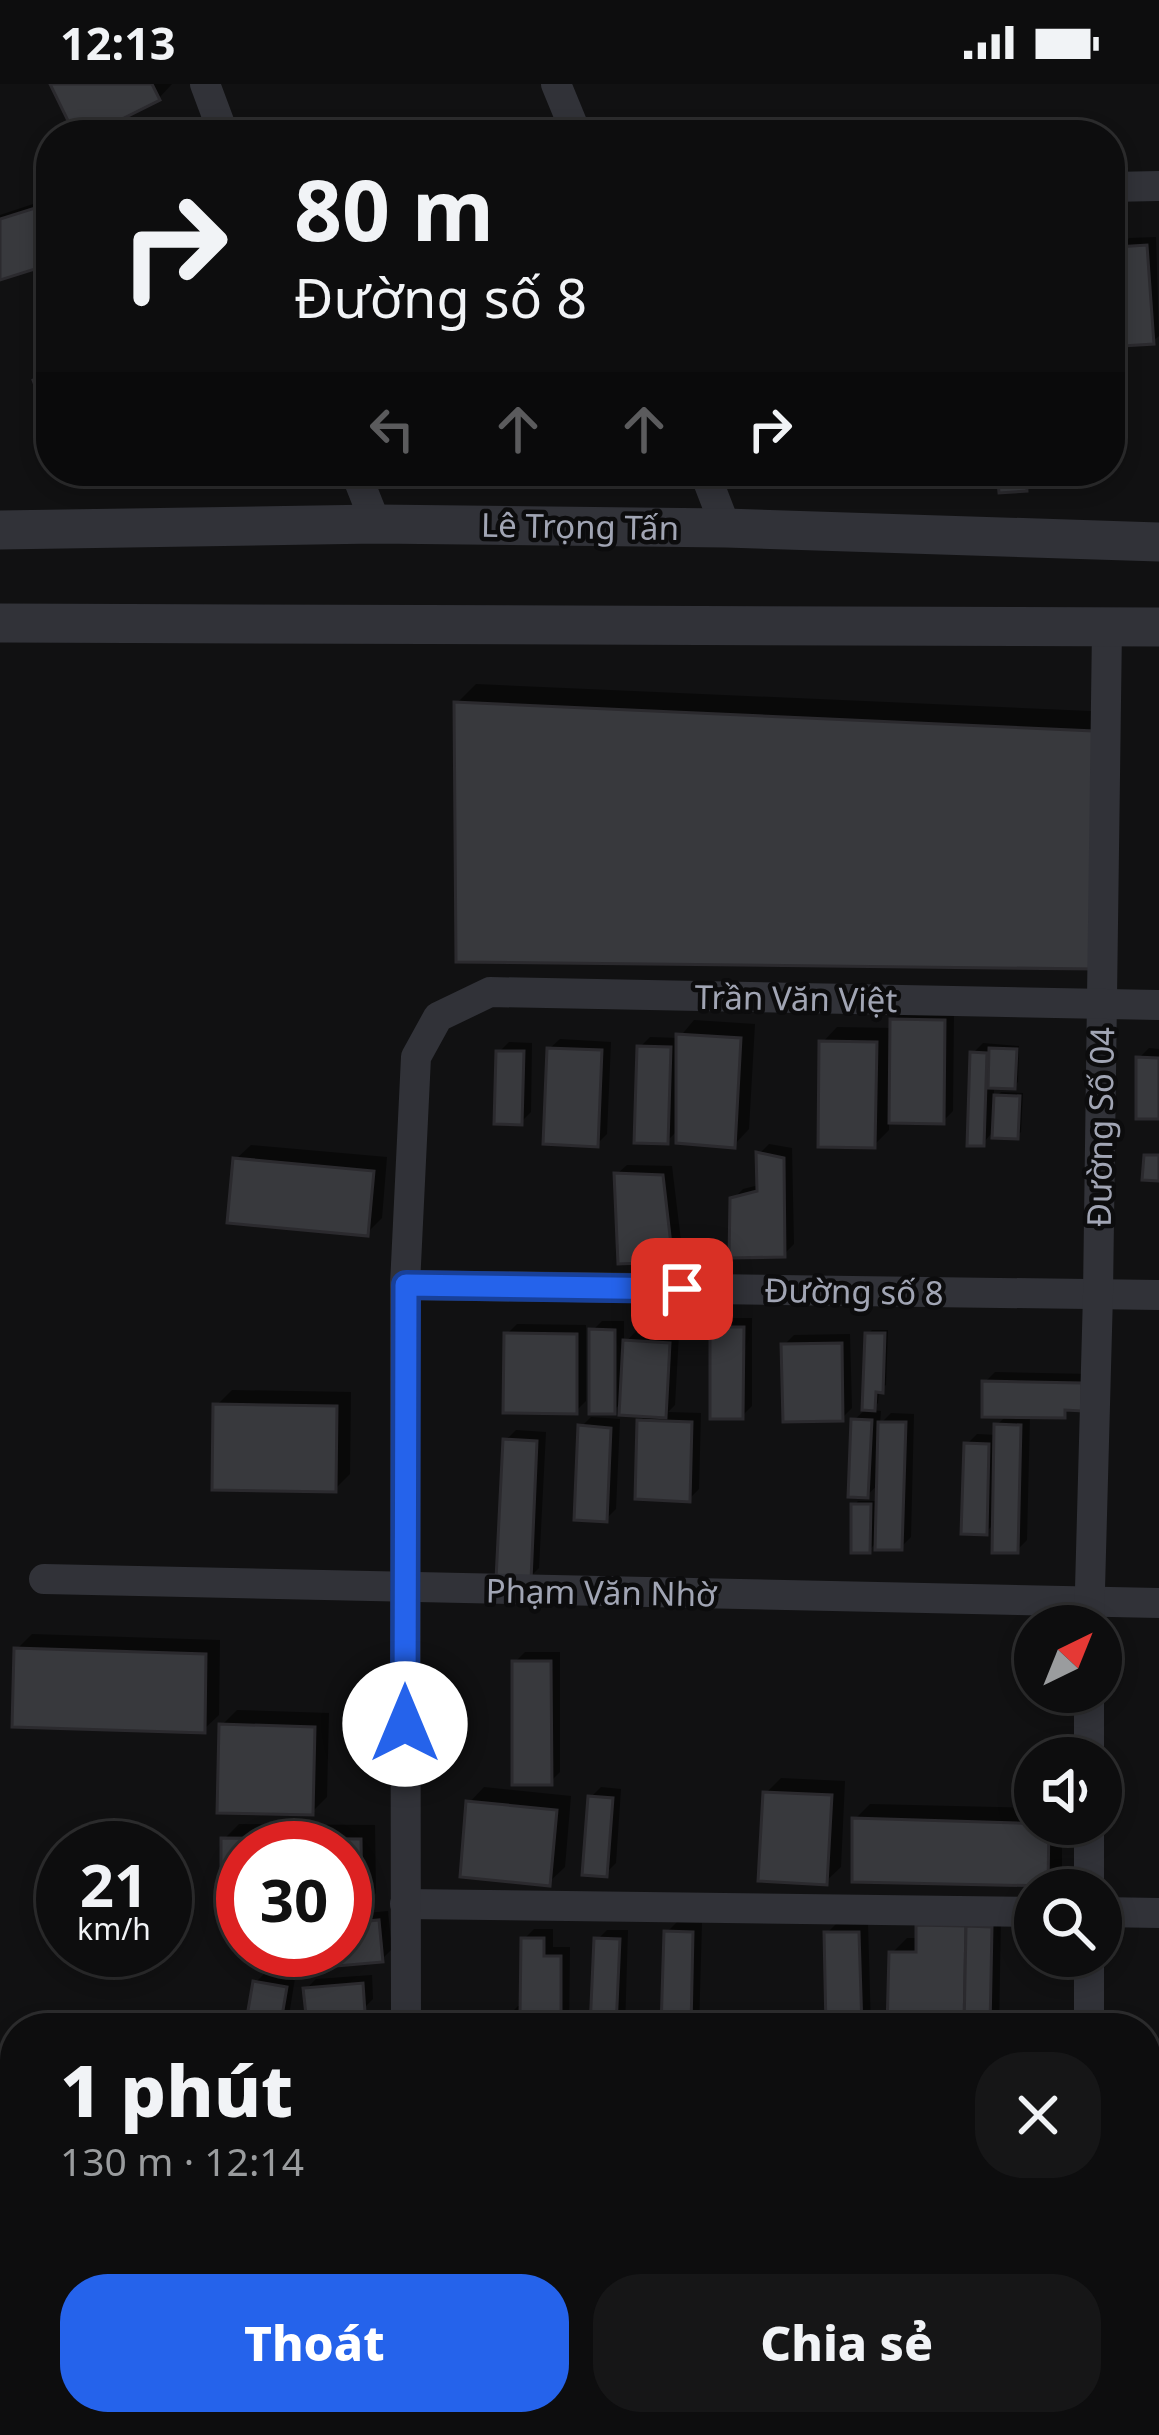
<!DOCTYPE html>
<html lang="vi">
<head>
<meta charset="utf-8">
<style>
  body { margin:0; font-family:"Noto Sans",sans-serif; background:#161617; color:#f1f3f6; height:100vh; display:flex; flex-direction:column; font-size:45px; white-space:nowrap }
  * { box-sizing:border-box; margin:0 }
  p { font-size:39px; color:#9a9c9e }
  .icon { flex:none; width:66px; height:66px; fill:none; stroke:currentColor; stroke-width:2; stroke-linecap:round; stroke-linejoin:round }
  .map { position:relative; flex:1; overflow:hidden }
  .details { position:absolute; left:0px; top:1929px; width:1161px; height:423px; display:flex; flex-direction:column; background:#0d0d0e; border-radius:48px 48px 0 0; box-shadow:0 6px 18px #0003,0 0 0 3px #2d2d2e }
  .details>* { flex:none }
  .banner { position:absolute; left:36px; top:36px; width:1089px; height:366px; border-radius:48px; box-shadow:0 6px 18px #0003,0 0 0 3px #2d2d2e; background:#0d0d0e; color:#f1f3f6; overflow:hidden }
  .needle { width:78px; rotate:43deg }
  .controls { position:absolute; left:1014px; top:1521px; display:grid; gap:24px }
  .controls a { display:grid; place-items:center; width:108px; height:108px; border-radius:50%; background:#0d0d0e; box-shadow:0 6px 18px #0003,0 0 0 3px #2d2d2e; font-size:60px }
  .speed { position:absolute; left:36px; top:1737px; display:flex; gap:24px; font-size:60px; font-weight:700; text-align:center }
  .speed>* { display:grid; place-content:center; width:156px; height:156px; border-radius:50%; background:#0d0d0e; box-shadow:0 6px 18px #0003,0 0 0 3px #2d2d2e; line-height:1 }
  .speed small { font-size:30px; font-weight:400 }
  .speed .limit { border:18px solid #d22; background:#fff; color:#111 }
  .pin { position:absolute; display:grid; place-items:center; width:102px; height:102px; color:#fff; margin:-51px; border-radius:24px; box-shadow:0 6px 18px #0006 }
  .me { position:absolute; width:132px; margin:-66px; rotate:0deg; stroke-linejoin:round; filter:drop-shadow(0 0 9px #0008) }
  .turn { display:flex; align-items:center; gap:42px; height:252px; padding:0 60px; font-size:54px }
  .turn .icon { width:156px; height:156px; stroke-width:2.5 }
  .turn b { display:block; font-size:84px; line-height:102px }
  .lanes { display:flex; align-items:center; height:114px; padding:0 60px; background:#0003; justify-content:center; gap:60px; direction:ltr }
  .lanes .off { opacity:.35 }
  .round { display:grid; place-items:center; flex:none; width:126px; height:126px; border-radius:48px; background:#161617 }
  .head { display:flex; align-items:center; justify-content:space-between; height:204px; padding:0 60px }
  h1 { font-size:72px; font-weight:800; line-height:90px }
  .action { display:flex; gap:24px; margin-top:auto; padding:24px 60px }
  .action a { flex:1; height:138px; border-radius:48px; background:#2563eb; color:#fff; font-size:48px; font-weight:800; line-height:138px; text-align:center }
  .action a+a { background:#161617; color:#f1f3f6 }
  .status { display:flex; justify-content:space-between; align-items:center; height:84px; padding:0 60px; background:#0d0d0e; direction:ltr }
  .status svg { height:33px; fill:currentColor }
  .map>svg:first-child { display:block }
</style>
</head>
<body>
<div class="status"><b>12:13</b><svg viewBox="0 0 49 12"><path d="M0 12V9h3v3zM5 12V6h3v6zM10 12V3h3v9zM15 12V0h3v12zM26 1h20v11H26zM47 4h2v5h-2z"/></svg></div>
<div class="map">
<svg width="1159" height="2351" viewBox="0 0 1159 2351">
  <rect width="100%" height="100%" fill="#111112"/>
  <!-- shadow -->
  <g fill="#0007">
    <polygon points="53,0 172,0 159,14 84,51 79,51"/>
    <polygon points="51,114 51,177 0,193 0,131"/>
    <polygon points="1156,153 1159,252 1153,257 1119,164 1129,154"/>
    <polygon points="1110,284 1120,284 1123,368 1110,379"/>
    <polygon points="1000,387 1035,387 1036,394 1026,404"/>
    <polygon points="476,600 1113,628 1114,862 457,619"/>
    <polygon points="903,926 954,927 953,1027 943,1037 889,1036 889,1046 874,1061 822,959 837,943 893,944 893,936"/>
    <polygon points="694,936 755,940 749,1045 734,1061 679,1045 667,1057 640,963 650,953 679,954"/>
    <polygon points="560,955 611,958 607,1050 597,1060 549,965"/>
    <polygon points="509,958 532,959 531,1028 521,1038 499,968"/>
    <polygon points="983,959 1019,962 1018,998 1014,1002 994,1001 994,1015 1001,1008 1023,1009 1021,1048 1016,1052 991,1050 983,1059 973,969"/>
    <polygon points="1149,964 1159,965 1159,1032 1139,974"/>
    <polygon points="769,1060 792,1064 794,1160 784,1170 733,1115 743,1105 759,1101 759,1070"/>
    <polygon points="251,1061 387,1073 382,1134 367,1149 235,1076"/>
    <polygon points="627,1081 672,1082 682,1165 672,1175 617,1090"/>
    <polygon points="723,1234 752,1234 752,1322 742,1332 713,1244"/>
    <polygon points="602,1237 624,1237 624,1260 636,1247 679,1250 675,1321 668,1328 701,1329 699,1405 689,1415 640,1337 647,1330 622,1318 613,1327 592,1247"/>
    <polygon points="517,1240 586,1241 586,1317 576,1327 507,1250"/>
    <polygon points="872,1246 888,1246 886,1301 879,1305 878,1319 871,1326 881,1327 880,1340 891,1329 914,1330 911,1453 901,1463 878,1457 869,1466 854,1422 858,1417 879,1417 880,1399 867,1411 854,1336 865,1326 868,1250"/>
    <polygon points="850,1250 852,1324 842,1334 784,1261 794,1251"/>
    <polygon points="995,1288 1091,1290 1071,1323 1064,1331 1030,1331 1027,1456 1017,1466 995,1439 986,1448 967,1360 977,1350 997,1351 997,1341 1008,1330 985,1298"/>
    <polygon points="232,1306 351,1308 350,1390 335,1405 216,1322"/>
    <polygon points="591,1333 620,1335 616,1425 606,1435 581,1343"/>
    <polygon points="516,1346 546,1348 539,1484 529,1494 506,1356"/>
    <polygon points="32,1550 220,1556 219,1631 203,1646 17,1565"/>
    <polygon points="525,1568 560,1568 560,1688 550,1698 515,1578"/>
    <polygon points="237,1626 329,1629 327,1713 312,1728 222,1641"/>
    <polygon points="781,1694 845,1697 841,1783 825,1798 766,1709"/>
    <polygon points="484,1703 571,1712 565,1783 549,1798 469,1719"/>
    <polygon points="601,1703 621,1705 616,1779 606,1789 591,1713"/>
    <polygon points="870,1720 1035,1724 1035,1740 1062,1740 1062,1783 1046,1799 855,1735"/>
    <polygon points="239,1740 375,1741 376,1809 360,1825 345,1825 345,1764 243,1764 243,1824 224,1755"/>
    <polygon points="388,1827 392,1865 382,1875 304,1866 345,1866 345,1831"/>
    <polygon points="1001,1834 999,1944 890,1944 892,1869 907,1854 919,1854"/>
    <polygon points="677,1838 702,1839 699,1944 664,1944 667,1848"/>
    <polygon points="837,1839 868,1839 871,1944 829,1944 827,1849"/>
    <polygon points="534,1845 553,1845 553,1863 570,1863 569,1944 508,1944 508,1932 518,1922 523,1922 524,1855"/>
    <polygon points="607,1846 628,1846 625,1944 593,1944 597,1856"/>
    <polygon points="265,1889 295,1894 287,1944 248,1944 255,1899"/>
    <polygon points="372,1891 373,1915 363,1925 306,1905 316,1895"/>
    <polygon points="1146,2292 1159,2292 1159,2351 1124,2351 1125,2337 1146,2337"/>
    <rect x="564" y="2337" width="50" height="14"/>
    <rect x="698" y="2337" width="37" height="14"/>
    <polygon points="812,2337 843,2337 843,2351 811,2351"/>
    <rect x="893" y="2337" width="51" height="14"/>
    <rect x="953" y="2337" width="27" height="14"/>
  </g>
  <!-- building -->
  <g fill="#38393d" stroke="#2b2a2e" stroke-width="3">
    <polygon points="50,0 152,0 160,16 90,51 75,51"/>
    <polygon points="51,119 51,180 0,196 0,135"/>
    <polygon points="1147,161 1154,260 1123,262 1116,163"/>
    <polygon points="51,289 51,344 33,296"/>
    <polygon points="1110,292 1114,381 1110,382"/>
    <polygon points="997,387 1026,387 1027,407 999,409"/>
    <polygon points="454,618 1094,647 1096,885 456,878"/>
    <polygon points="890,935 945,936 944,1040 889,1039"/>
    <polygon points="676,950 741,954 735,1064 676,1059"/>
    <polygon points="819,957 877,958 875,1064 818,1063"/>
    <polygon points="637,962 671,963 668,1060 634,1059"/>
    <polygon points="547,964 602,966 598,1063 543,1060"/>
    <polygon points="989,964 1017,965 1015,1005 988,1004"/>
    <polygon points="496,967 524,967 522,1041 494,1040"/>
    <polygon points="970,968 987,969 984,1062 967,1062"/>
    <polygon points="1136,973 1159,974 1159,1035 1136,1035"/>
    <polygon points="994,1011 1020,1012 1018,1055 992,1054"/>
    <polygon points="756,1068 784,1074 785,1173 729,1174 730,1114 757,1107"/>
    <polygon points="1144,1071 1159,1071 1159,1097 1142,1096"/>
    <polygon points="233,1074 374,1087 368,1152 227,1139"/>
    <polygon points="614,1089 663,1091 673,1178 618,1180"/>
    <polygon points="710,1243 744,1243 743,1335 710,1335"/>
    <polygon points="589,1245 615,1246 615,1330 589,1330"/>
    <polygon points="504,1249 577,1250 577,1330 503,1329"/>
    <polygon points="865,1249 885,1249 883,1309 876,1308 875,1327 862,1326"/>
    <polygon points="623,1256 670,1259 666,1334 619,1331"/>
    <polygon points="842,1259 843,1337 783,1338 781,1260"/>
    <polygon points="982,1297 1082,1299 1082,1327 1065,1326 1065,1334 982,1333"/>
    <polygon points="213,1320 337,1322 336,1408 212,1406"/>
    <polygon points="851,1335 872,1336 868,1414 848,1413"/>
    <polygon points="637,1336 692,1338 690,1418 635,1415"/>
    <polygon points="878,1338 906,1338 902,1466 875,1466"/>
    <polygon points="994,1340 1021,1341 1018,1469 992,1469"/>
    <polygon points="578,1341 611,1344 607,1438 574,1436"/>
    <polygon points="503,1355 537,1357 531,1497 496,1495"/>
    <polygon points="964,1359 989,1360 987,1451 961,1450"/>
    <polygon points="851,1420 871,1420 870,1469 851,1469"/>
    <polygon points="14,1564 206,1570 205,1649 12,1643"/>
    <polygon points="512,1577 551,1577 552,1701 512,1701"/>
    <polygon points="219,1640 315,1643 313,1731 217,1729"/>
    <polygon points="763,1708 832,1711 827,1801 758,1797"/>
    <polygon points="588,1712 613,1714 607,1793 582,1791"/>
    <polygon points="466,1717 557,1726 550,1802 460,1793"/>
    <polygon points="852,1734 1049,1740 1048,1802 852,1798"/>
    <polygon points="221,1754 361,1755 362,1828 345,1828 345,1764 243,1764 243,1827 221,1827"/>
    <polygon points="379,1836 383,1878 303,1885 301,1866 345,1866 345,1839"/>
    <polygon points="916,1841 966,1842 964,1944 887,1944 889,1868 916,1868"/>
    <polygon points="966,1842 992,1843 990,1944 964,1944"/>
    <polygon points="664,1847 693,1848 691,1944 661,1944"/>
    <polygon points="824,1848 859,1848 862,1944 826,1944"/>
    <polygon points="521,1854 544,1854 544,1872 561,1872 561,1944 505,1944 505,1930 520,1931"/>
    <polygon points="594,1854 620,1855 616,1944 590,1944"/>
    <polygon points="253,1897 287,1903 280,1944 245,1944"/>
    <polygon points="363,1899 365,1928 306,1931 303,1904"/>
    <polygon points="1146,2307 1159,2308 1159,2351 1121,2351 1122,2337 1146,2337"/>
    <rect x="561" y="2337" width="44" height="14"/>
    <rect x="695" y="2337" width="31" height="14"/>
    <polygon points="809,2337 835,2337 835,2351 808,2351"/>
    <rect x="890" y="2337" width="45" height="14"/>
    <polygon points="950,2337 972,2337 971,2351 950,2351"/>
  </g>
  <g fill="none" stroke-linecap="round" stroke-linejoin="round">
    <!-- minor -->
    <g stroke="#313238" stroke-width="30">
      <polyline points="205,0 224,51"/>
      <polyline points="556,0 577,51"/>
      <polyline points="1110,103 1159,102"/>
      <polyline points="355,387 376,440"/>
      <polyline points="704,387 726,444"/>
      <polyline points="405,1201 1159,1211"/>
      <polyline points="44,1495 1159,1519"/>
      <polyline points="1089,1542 1098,1210 1107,544"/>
      <polyline points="1089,1608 1089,1674"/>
      <polyline points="1089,1740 1089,1806"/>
      <polyline points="405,1820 1035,1828"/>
      <polyline points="1101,1828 1159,1829"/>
      <polyline points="1089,1872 1089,1944"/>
      <polyline points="406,1944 405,1201 416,973 438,933 490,908 1159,921"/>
      <polyline points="409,2337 409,2351"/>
      <polyline points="1089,2351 1089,2337"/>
    </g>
    <!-- tertiary -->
    <g stroke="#313238" stroke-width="39">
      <polyline points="0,446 376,440 726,444 1159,458"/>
      <polyline points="0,539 1159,543"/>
      <polyline points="1146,2187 1159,2187"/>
      <polyline points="1146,2249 1159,2249"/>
    </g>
  </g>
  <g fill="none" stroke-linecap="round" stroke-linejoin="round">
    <defs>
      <polyline id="route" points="405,1640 406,1201 682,1205"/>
    </defs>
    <!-- route casing -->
    <use href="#route" stroke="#184099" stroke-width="30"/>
    <!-- route -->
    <use href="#route" stroke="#2563eb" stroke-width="21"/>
  </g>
  <g text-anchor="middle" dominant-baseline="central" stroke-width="9" stroke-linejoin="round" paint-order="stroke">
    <!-- street labels -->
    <g font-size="33" fill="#a1a5b4" stroke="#0c0c0d">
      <text transform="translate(580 442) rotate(1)">Lê Trọng Tấn</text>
      <text transform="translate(796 914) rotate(1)">Trần Văn Việt</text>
      <text transform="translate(1100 1043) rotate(-89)">Đường Số 04</text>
      <text transform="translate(854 1207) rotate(1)">Đường số 8</text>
      <text transform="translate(601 1508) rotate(1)">Phạm Văn Nhờ</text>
    </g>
  </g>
</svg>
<div class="controls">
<a><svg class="needle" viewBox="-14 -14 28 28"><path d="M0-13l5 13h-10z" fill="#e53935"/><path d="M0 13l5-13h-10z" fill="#9a9c9e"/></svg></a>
<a><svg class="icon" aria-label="sound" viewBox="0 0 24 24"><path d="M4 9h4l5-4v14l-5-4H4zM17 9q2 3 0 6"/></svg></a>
<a><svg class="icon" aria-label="search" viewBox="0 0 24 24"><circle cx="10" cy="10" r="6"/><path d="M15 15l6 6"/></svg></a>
</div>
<div class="speed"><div>21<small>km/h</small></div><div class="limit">30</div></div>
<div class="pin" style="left:682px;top:1205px;background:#d93025"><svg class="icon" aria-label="arrive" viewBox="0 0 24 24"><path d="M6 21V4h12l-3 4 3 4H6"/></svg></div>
<svg class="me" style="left:405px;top:1640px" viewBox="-20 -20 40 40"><circle r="19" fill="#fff"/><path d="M0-13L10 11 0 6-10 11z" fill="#2563eb"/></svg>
<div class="banner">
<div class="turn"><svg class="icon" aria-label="right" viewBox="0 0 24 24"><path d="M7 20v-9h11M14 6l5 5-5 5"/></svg><div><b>80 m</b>Đường số 8</div></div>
<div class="lanes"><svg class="icon off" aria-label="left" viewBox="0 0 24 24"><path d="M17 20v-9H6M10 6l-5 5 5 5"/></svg><svg class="icon off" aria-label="ahead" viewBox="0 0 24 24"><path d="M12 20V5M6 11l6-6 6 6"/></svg><svg class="icon off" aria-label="ahead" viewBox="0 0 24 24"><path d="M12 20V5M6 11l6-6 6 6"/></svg><svg class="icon" aria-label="right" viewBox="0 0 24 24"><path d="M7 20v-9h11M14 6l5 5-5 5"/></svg></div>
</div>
<section class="details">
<div class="head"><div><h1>1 phút</h1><p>130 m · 12:14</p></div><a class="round"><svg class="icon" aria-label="close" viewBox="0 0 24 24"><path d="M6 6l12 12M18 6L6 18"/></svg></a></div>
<div class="action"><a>Thoát</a><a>Chia sẻ</a></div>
</section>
</div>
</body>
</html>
